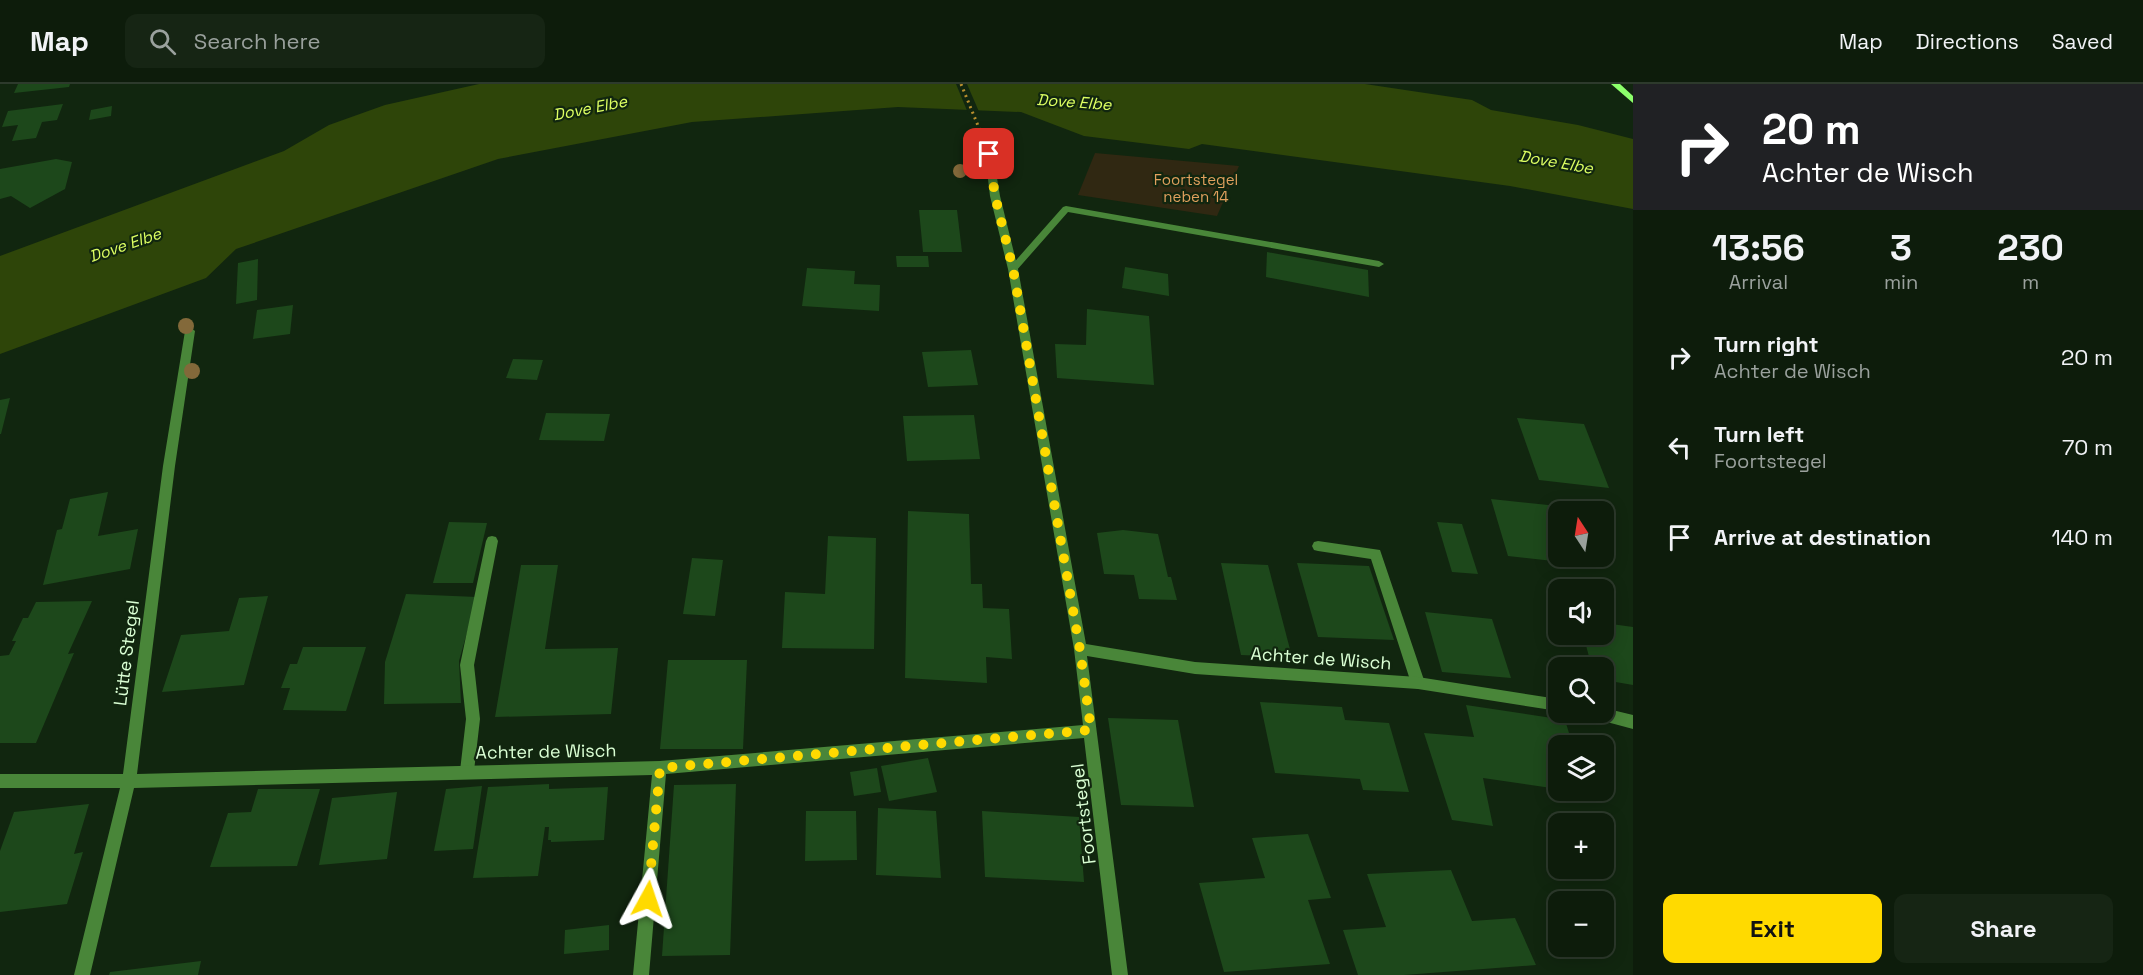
<!DOCTYPE html>
<html lang="en">
<head>
<meta charset="utf-8">
<style>
  body { margin:0; font-family:"Space Grotesk",sans-serif; background:#162514; color:#f1f3f6; height:100vh; display:flex; flex-direction:column; font-size:22px; white-space:nowrap }
  * { box-sizing:border-box; margin:0 }
  p { font-size:20px; color:#9aa19d }
  .icon { flex:none; width:33px; height:33px; fill:none; stroke:currentColor; stroke-width:2; stroke-linecap:round; stroke-linejoin:round }
  .map { position:relative; flex:1; overflow:hidden }
  .panel { display:flex; flex-direction:column; background:#0d1c0b; width:510px }
  .panel>* { flex:none }
  .banner { background:#202124; color:#fff; overflow:hidden }
  .needle { width:39px; rotate:348deg }
  .tools { position:absolute; left:1548px; top:417px; display:grid; gap:12px }
  .tools a { display:grid; place-items:center; width:66px; height:66px; border-radius:12px; background:#0d1c0b; box-shadow:0 3px 15px #0003,0 0 0 2px #2d3a2c; font-size:30px }
  .pin { position:absolute; display:grid; place-items:center; width:51px; height:51px; color:#fff; margin:-26px; border-radius:12px; box-shadow:0 3px 9px #0006 }
  .me { position:absolute; width:66px; margin:-33px; rotate:5deg; stroke-linejoin:round; filter:drop-shadow(0 0 4px #0008) }
  .turn { display:flex; align-items:center; gap:21px; height:126px; padding:0 30px; font-size:27px }
  .turn .icon { width:78px; height:78px; stroke-width:2.5 }
  .turn b { display:block; font-size:42px; line-height:51px }
  .eta { display:flex; justify-content:space-evenly; align-items:center; height:102px; text-align:center }
  .eta b { font-size:36px; font-weight:600; line-height:42px }
  .action { display:flex; gap:12px; margin-top:auto; padding:12px 30px }
  .action a { flex:1; height:69px; border-radius:12px; background:#ffda00; color:#111; font-size:24px; font-weight:600; line-height:69px; text-align:center }
  .action a+a { background:#162514; color:#f1f3f6 }
  ul { padding:0; list-style:none }
  li { display:flex; align-items:center; gap:18px; height:90px; padding:0 30px }
  li div { flex:1 }
  li b { display:block; font-size:22px }
  li em { font-style:normal }
  header { display:flex; align-items:center; gap:36px; box-sizing:border-box; height:84px; padding:0 30px; background:#0d1c0b; border-bottom:2px solid #2d3a2c }
  header strong { font-size:28px }
  nav { display:flex; gap:33px; margin-inline-start:auto; font-size:21px }
  .search { width:420px; height:54px; background:#162514; display:flex; align-items:center; gap:15px; box-sizing:border-box; padding:0 21px; border-radius:12px; color:#9aa19d; font-size:22px }
  main { display:flex; flex:1; min-height:0 }
  .map>svg:first-child { display:block }
</style>
</head>
<body>
<header>
<strong>Map</strong>
<div class="search"><svg class="icon" aria-label="search" viewBox="0 0 24 24"><circle cx="10" cy="10" r="6"/><path d="M15 15l6 6"/></svg>Search here</div>
<nav><a>Map</a><a>Directions</a><a>Saved</a></nav>
</header>
<main>
<div class="map">
<svg width="1633" height="891" viewBox="0 0 1633 891">
  <rect width="100%" height="100%" fill="#11260f"/>
  <!-- green -->
  <polygon fill="#302812" points="1095,69 1239,82 1217,132 1078,111"/>
  <!-- water -->
  <polygon fill="#2e4509" points="479,0 1365,0 1472,16 1491,26 1578,41 1633,55 1633,125 1510,102 1202,60 1189,65 1084,52 1021,28 898,23 692,38 498,75 236,165 206,194 0,270 0,172 284,67 329,41 385,21"/>
  <!-- pier -->
  <polygon fill="#11260f" points="956,0 967,0 980,30 968,29"/>
  <!-- building -->
  <g fill="#1d481b">
    <polygon points="18,0 70,0 69,3 14,9"/>
    <polygon points="63,20 57,36 42,38 36,54 12,57 18,41 2,43 8,27"/>
    <polygon points="112,22 111,32 89,36 91,26"/>
    <polygon points="56,75 72,78 65,105 30,124 11,112 0,115 0,85"/>
    <polygon points="919,126 957,126 962,168 923,168"/>
    <polygon points="1267,168 1368,186 1369,213 1266,193"/>
    <polygon points="896,172 928,172 929,183 897,183"/>
    <polygon points="258,175 257,216 236,220 238,179"/>
    <polygon points="1125,183 1168,190 1169,212 1122,204"/>
    <polygon points="807,184 855,187 854,200 880,201 879,227 802,222"/>
    <polygon points="293,221 290,250 253,255 257,226"/>
    <polygon points="1087,225 1149,232 1154,301 1057,294 1055,260 1086,261"/>
    <polygon points="971,266 978,301 928,303 922,268"/>
    <polygon points="513,275 543,276 537,296 506,294"/>
    <polygon points="10,314 1,350 0,350 0,316"/>
    <polygon points="546,329 610,330 604,357 539,356"/>
    <polygon points="974,331 980,375 907,377 903,332"/>
    <polygon points="1517,334 1584,340 1609,404 1539,396"/>
    <polygon points="108,408 98,452 138,445 130,485 43,501 57,446 62,445 70,415"/>
    <polygon points="1491,415 1577,424 1578,428 1558,428 1558,472 1595,472 1598,482 1508,472"/>
    <polygon points="908,427 969,430 971,500 982,500 983,524 1009,525 1012,575 986,573 987,599 905,594"/>
    <polygon points="449,438 487,439 473,499 433,499"/>
    <polygon points="1437,438 1462,440 1478,490 1452,488"/>
    <polygon points="1123,446 1158,450 1168,493 1171,493 1177,516 1139,515 1134,491 1104,490 1097,449"/>
    <polygon points="828,452 876,454 874,565 782,564 785,508 825,510"/>
    <polygon points="692,474 723,476 715,532 683,530"/>
    <polygon points="1221,479 1268,481 1292,573 1241,571"/>
    <polygon points="1297,479 1369,482 1394,556 1318,553"/>
    <polygon points="521,481 558,481 545,565 618,564 611,630 495,633"/>
    <polygon points="406,510 477,513 459,577 461,619 384,620 385,578"/>
    <polygon points="268,512 244,601 162,608 181,551 229,547 239,514"/>
    <polygon points="92,517 68,570 74,569 36,659 0,659 0,572 9,571 16,557 12,557 23,534 28,534 36,518"/>
    <polygon points="1425,528 1492,535 1511,594 1442,588"/>
    <polygon points="1604,539 1633,543 1633,601 1604,596 1604,584 1592,584 1583,550 1604,550"/>
    <polygon points="303,563 366,563 346,627 283,626 290,604 281,604 290,580 297,580"/>
    <polygon points="668,576 747,576 743,665 660,665"/>
    <polygon points="1260,618 1342,623 1345,636 1389,639 1409,708 1363,706 1360,695 1275,689"/>
    <polygon points="1466,621 1565,636 1573,662 1558,662 1558,705 1483,694 1493,742 1452,736 1424,649 1474,653"/>
    <polygon points="1108,634 1178,636 1194,723 1121,721"/>
    <polygon points="928,674 937,708 889,717 881,682"/>
    <polygon points="877,684 881,708 854,712 850,688"/>
    <polygon points="549,700 549,705 608,703 604,756 551,758 551,756 548,756 549,743 545,743 538,792 473,794 488,703"/>
    <polygon points="736,700 730,871 662,872 674,701"/>
    <polygon points="482,702 473,765 434,767 446,705"/>
    <polygon points="258,705 320,705 297,782 210,783 228,729 251,728"/>
    <polygon points="397,708 387,775 319,781 332,714"/>
    <polygon points="89,720 74,770 83,768 67,820 0,828 0,767 14,728"/>
    <polygon points="878,724 936,727 941,794 876,791"/>
    <polygon points="806,727 856,727 857,776 805,777"/>
    <polygon points="982,727 1079,733 1084,798 985,793"/>
    <polygon points="1308,750 1331,814 1308,816 1330,880 1224,888 1199,799 1265,794 1252,754"/>
    <polygon points="1451,786 1472,837 1515,834 1536,881 1404,891 1358,891 1343,846 1386,843 1367,790"/>
    <polygon points="609,841 609,866 564,870 565,846"/>
    <polygon points="201,877 198,891 109,891 110,888"/>
  </g>
  <g fill="none" stroke-linecap="round" stroke-linejoin="round">
    <!-- path -->
    <polyline stroke="#b98f2e" stroke-width="3" stroke-dasharray="2 4" stroke-linecap="butt" points="961,0 981,49"/>
    <!-- lane -->
    <g fill="#498639" fill-rule="evenodd">
      <polygon points="1066,122 1379,177 1384,180 1379,183 1068,128 1016,187 1010,187 1010,183 1063,123"/>
      <polygon points="492,452 496,453 498,457 474,581 480,635 474,687 472,692 467,694 462,692 460,687 466,635 460,581 486,457 488,453"/>
      <polygon points="1318,457 1380,466 1425,599 1423,603 1418,605 1413,603 1411,599 1371,475 1318,467 1314,466 1312,462 1314,458"/>
    </g>
    <!-- street -->
    <g fill="#498639" fill-rule="evenodd">
      <polygon points="989,67 993,70 1000,112 1018,185 1086,560 1195,578 1418,593 1558,615 1558,627 1418,605 1195,590 1087,572 1128,891 1112,891 1084,654 666,690 649,891 633,891 652,691 134,704 90,891 74,891 120,704 0,704 0,690 123,690 163,382 185,247 190,243 195,247 175,382 137,690 660,677 1083,641 1074,565 1008,185 990,112 985,70"/>
      <polygon points="1604,624 1633,631 1633,645 1592,634 1587,633 1585,628 1604,628"/>
    </g>
    <!-- secondary -->
    <polygon fill="#8cff6b" fill-rule="evenodd" points="1611,0 1620,0 1633,12 1633,19"/>
  </g>
  <!-- trees -->
  <g fill="#83693a">
    <circle cx="960" cy="87" r="7"/>
    <circle cx="186" cy="242" r="8"/>
    <circle cx="192" cy="287" r="8"/>
  </g>
  <g fill="none" stroke-linecap="round" stroke-linejoin="round">
    <!-- route -->
    <polyline stroke="#ffda00" stroke-width="10" stroke-dasharray="0 18" points="648,815 660,684 1091,646 1080,566 1013,185 995,112 989,70"/>
  </g>
  <g text-anchor="middle" dominant-baseline="central" stroke-width="4.5" stroke-linejoin="round" paint-order="stroke">
    <!-- far-park labels -->
    <g font-size="15" fill="#e1a05e" stroke="#11260f">
      <text x="1196" y="95">Foortstegel<tspan x="1196" dy="17">neben 14</tspan></text>
    </g>
    <!-- far-water labels -->
    <g font-size="16" font-style="italic" fill="#ddff62" stroke="#11260f">
      <text transform="translate(1074 18) rotate(4)">Dove Elbe</text>
      <text transform="translate(590 24) rotate(-11)">Dove Elbe</text>
      <text transform="translate(1556 78) rotate(10)">Dove Elbe</text>
      <text transform="translate(125 161) rotate(-19)">Dove Elbe</text>
    </g>
    <!-- street labels -->
    <g font-size="18" fill="#daffd4" stroke="#11260f">
      <text transform="translate(126 569) rotate(-83)">Lütte Stegel</text>
      <text transform="translate(1321 574) rotate(4)">Achter de Wisch</text>
      <text transform="translate(546 667) rotate(-1)">Achter de Wisch</text>
      <text transform="translate(1083 730) rotate(-97)">Foortstegel</text>
    </g>
  </g>
</svg>
<div class="tools">
<a><svg class="needle" viewBox="-14 -14 28 28"><path d="M0-13l5 13h-10z" fill="#e53935"/><path d="M0 13l5-13h-10z" fill="#9aa19d"/></svg></a>
<a><svg class="icon" aria-label="sound" viewBox="0 0 24 24"><path d="M4 9h4l5-4v14l-5-4H4zM17 9q2 3 0 6"/></svg></a>
<a><svg class="icon" aria-label="search" viewBox="0 0 24 24"><circle cx="10" cy="10" r="6"/><path d="M15 15l6 6"/></svg></a>
<a><svg class="icon" aria-label="layers" viewBox="0 0 24 24"><path d="M12 4l9 5-9 5-9-5zM3 14l9 5 9-5"/></svg></a>
<a>+</a>
<a>−</a>
</div>
<div class="pin" style="left:989px;top:70px;background:#d93025"><svg class="icon" aria-label="arrive" viewBox="0 0 24 24"><path d="M6 21V4h12l-3 4 3 4H6"/></svg></div>
<svg class="me" style="left:648px;top:815px" viewBox="-20 -20 40 40"><path d="M0-17L14 15 0 8-14 15z" fill="#ffda00" stroke="#fff" stroke-width="4"/></svg>
</div>
<section class="panel">
<div class="banner">
<div class="turn"><svg class="icon" aria-label="right" viewBox="0 0 24 24"><path d="M7 20v-9h11M14 6l5 5-5 5"/></svg><div><b>20 m</b>Achter de Wisch</div></div>
</div>
<div class="eta">
<div><b>13:56</b><p>Arrival</p></div>
<div><b>3</b><p>min</p></div>
<div><b>230</b><p>m</p></div>
</div>
<ul>
<li><svg class="icon" aria-label="right" viewBox="0 0 24 24"><path d="M7 20v-9h11M14 6l5 5-5 5"/></svg><div><b>Turn right</b><p>Achter de Wisch</p></div><em>20 m</em></li>
<li><svg class="icon" aria-label="left" viewBox="0 0 24 24"><path d="M17 20v-9H6M10 6l-5 5 5 5"/></svg><div><b>Turn left</b><p>Foortstegel</p></div><em>70 m</em></li>
<li><svg class="icon" aria-label="arrive" viewBox="0 0 24 24"><path d="M6 21V4h12l-3 4 3 4H6"/></svg><div><b>Arrive at destination</b></div><em>140 m</em></li>
</ul>
<div class="action"><a>Exit</a><a>Share</a></div>
</section>
</main>
</body>
</html>
